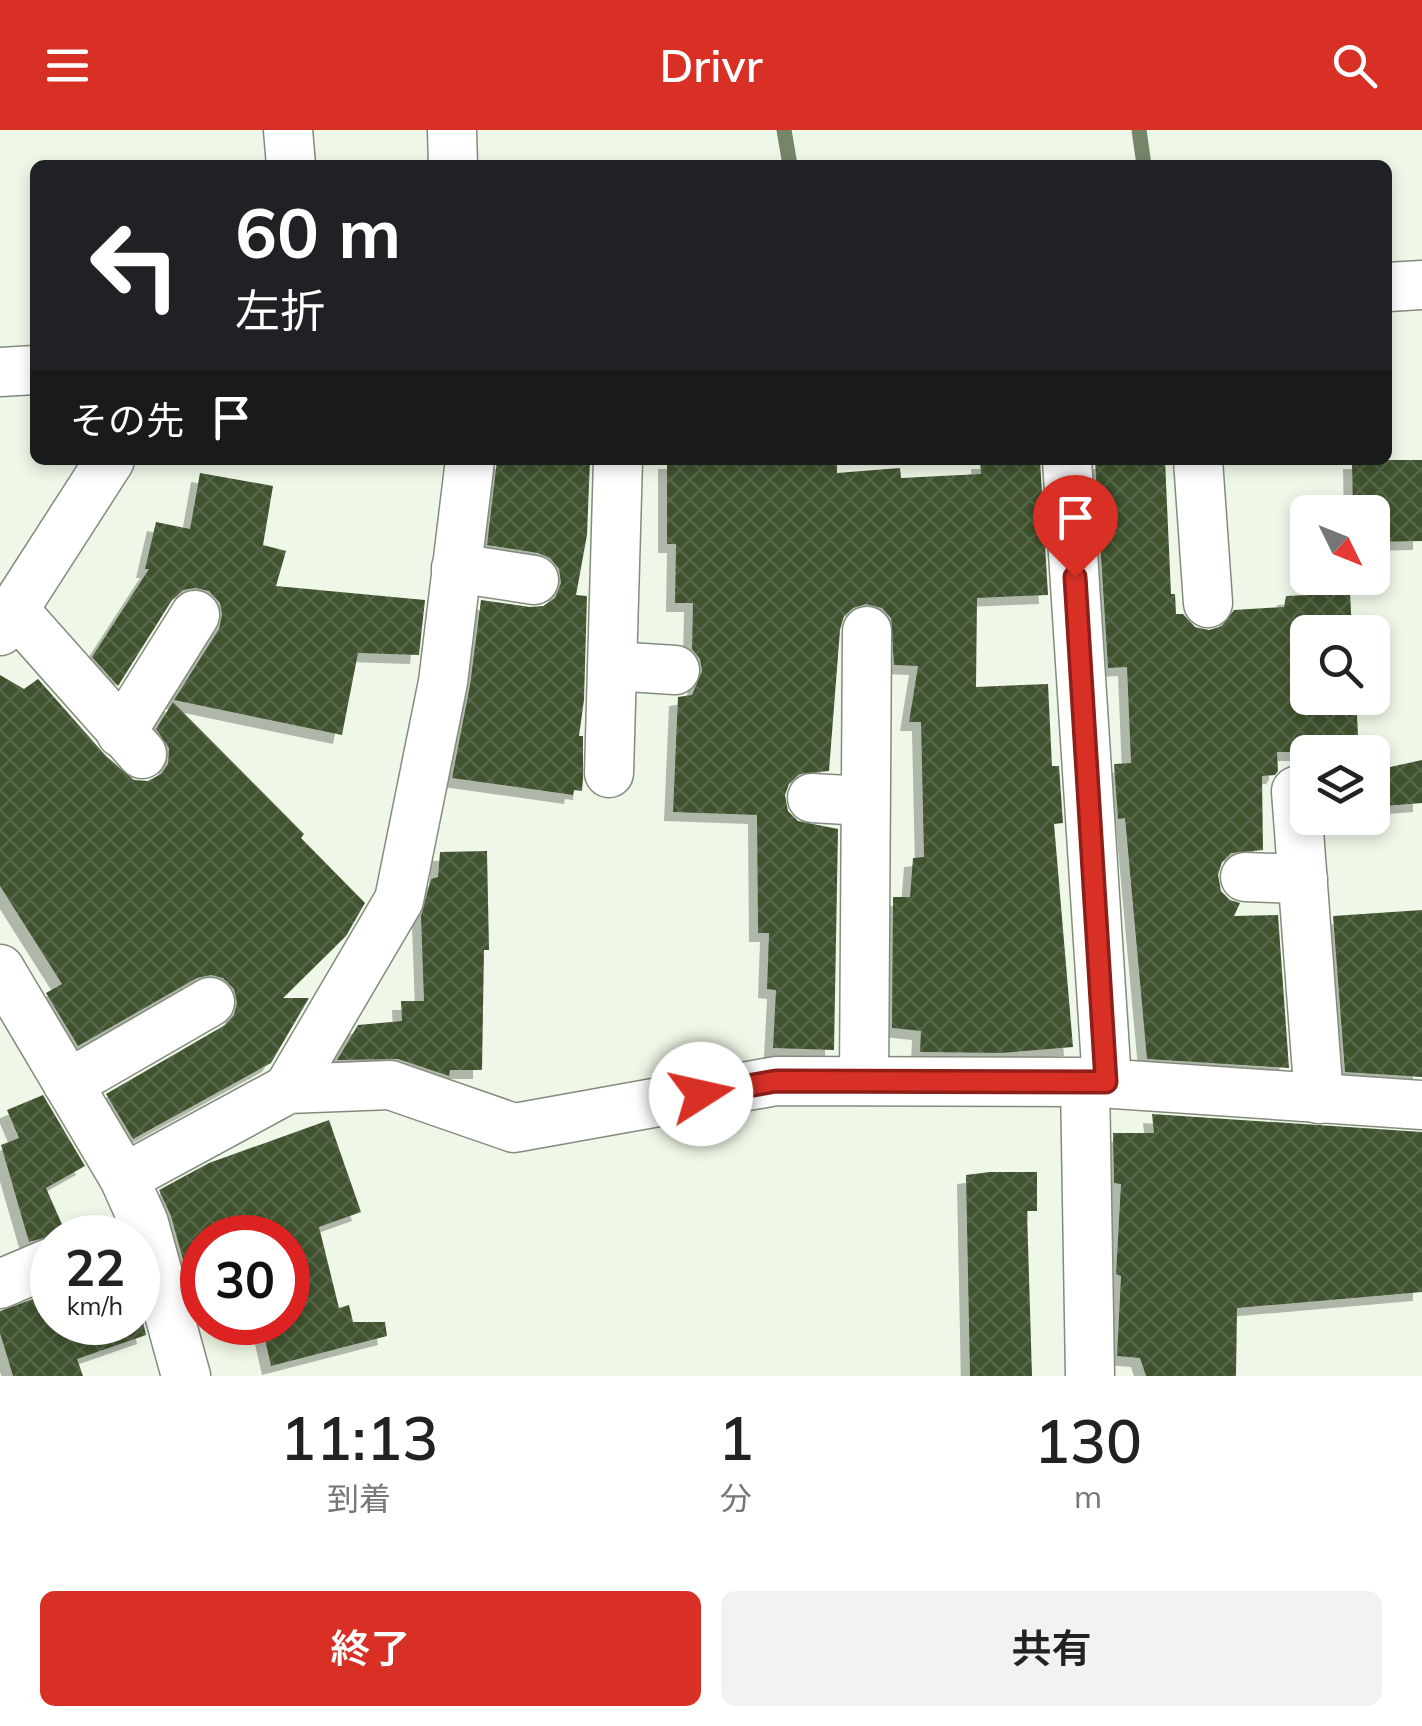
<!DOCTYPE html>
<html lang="ja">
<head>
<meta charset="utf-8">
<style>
  body { margin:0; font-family:Mulish,"Noto Sans JP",sans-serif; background:#f2f2f2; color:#222; height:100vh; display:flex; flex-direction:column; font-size:38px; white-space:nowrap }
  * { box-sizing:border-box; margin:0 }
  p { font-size:32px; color:#767676 }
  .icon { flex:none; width:55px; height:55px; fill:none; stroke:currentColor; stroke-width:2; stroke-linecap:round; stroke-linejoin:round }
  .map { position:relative; height:1246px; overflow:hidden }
  .details { display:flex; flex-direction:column; background:#fff; flex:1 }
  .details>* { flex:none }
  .guide { position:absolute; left:30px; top:30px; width:1362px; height:305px; border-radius:15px; box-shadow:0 5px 15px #0003; background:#202124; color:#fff; overflow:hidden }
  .needle { width:65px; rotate:133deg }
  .controls { position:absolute; left:1290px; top:365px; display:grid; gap:20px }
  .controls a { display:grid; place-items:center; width:100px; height:100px; border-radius:15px; background:#fff; box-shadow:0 5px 15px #0003; font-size:50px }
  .speed { position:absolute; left:30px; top:1085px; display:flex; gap:20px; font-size:50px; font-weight:700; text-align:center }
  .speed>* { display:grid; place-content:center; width:130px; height:130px; border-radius:50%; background:#fff; box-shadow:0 5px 15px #0003; line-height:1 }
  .speed small { font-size:25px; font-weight:400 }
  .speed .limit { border:15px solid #d22; background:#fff; color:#111 }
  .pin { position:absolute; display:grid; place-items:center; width:85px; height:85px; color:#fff; margin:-102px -42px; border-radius:50% 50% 50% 0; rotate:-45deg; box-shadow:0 0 10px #0007 }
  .pin .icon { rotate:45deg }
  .me { position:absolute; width:110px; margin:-55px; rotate:80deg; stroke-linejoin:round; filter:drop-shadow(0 0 8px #0008) }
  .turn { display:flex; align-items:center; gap:35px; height:210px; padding:0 40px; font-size:45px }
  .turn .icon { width:130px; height:130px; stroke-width:2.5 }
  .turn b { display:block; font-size:70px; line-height:85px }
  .then { display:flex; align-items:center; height:95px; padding:0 40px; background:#0003; gap:20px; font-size:38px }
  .eta { display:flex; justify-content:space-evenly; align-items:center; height:170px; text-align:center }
  .eta b { font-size:60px; font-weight:600; line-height:70px }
  .button { display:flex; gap:20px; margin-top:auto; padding:20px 40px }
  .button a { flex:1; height:115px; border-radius:15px; background:#d93025; color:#fff; font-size:40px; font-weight:600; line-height:115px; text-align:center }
  .button a+a { background:#f2f2f2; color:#222 }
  header { display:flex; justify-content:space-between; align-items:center; height:130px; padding:0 40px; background:#d93025; color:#fff; font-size:45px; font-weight:600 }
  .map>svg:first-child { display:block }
</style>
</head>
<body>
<header><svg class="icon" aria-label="menu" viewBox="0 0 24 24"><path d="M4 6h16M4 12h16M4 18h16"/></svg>Drivr<svg class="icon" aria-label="search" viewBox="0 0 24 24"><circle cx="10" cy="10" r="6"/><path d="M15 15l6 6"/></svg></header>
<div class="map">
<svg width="1422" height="1246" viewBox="0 0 1422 1246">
  <defs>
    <pattern id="building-cross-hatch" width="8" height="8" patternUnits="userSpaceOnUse" patternTransform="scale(2.5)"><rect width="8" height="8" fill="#3f522f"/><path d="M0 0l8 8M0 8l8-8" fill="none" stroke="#57674a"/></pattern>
    <filter id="shadow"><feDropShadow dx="-9" dy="9" stdDeviation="0" flood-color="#0004"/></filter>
  </defs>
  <rect width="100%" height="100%" fill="#eff8e8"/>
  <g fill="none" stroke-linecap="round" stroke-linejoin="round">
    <!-- stream -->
    <g stroke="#758568" stroke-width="15">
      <polyline points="784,0 790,35"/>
      <polyline points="1139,0 1144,35"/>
    </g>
  </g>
  <!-- building -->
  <g fill="url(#building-cross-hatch)" filter="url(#shadow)">
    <polygon points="497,330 590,330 587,405 576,465 587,466 584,570 579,606 583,606 583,649 582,661 574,660 573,665 452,648 470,555 481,470 530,477 543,476 555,468 561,453 559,439 550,428 538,423 487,415"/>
    <polygon points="667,330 739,330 739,334 837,330 837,343 900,338 901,348 981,344 980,330 1040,330 1048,465 977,468 976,557 1048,554 1052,636 1059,636 1063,693 1054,694 1073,917 1002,923 920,922 921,901 892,898 893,767 910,767 913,728 924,727 921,592 909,592 918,536 894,535 891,488 882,478 866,474 853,478 844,486 840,500 829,641 799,644 789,654 785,665 788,681 798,691 838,699 834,920 773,918 776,860 767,859 769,803 758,803 757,685 673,682 678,567 692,565 702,541 700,529 692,519 693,473 675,473 676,414 667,414"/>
    <polygon points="1095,330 1165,330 1171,464 1175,464 1176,484 1183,484 1195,497 1209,500 1222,496 1234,480 1284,477 1286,466 1350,463 1352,502 1308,502 1308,568 1356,568 1359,622 1277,622 1278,641 1275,645 1262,646 1263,720 1231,723 1222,732 1218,745 1221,761 1230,770 1240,773 1234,786 1278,785 1289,938 1147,929 1125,688 1118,689 1114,634 1131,633 1127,537 1108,538"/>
    <polygon points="1352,330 1422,330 1422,411 1372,412 1372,382 1353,382"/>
    <polygon points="200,343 273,356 263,415 286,421 276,456 425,470 419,525 358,523 342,605 174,570 219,499 222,485 220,473 209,461 195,458 183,460 172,470 118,556 92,527 149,439 145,439 156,392 190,399"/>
    <polygon points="0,545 24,559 38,549 106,626 134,650 148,651 161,644 168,634 169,618 156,599 173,572 304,704 301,708 365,773 346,806 283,868 309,868 271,933 133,1009 106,964 225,895 234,885 237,873 234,859 223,848 211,845 197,848 78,916 46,863 62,854 0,756"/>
    <polygon points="1422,630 1422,673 1372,677 1372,641"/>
    <polygon points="487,721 489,820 484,820 482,940 450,940 449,946 398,929 337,930 358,895 402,891 401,871 424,871 421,786 431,749 438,747 440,722"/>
    <polygon points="1422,780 1422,947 1345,942 1333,786"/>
    <polygon points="43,965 85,1036 46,1058 68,1108 54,1105 29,1112 1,1015 19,1008 7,980"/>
    <polygon points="1152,984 1422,1002 1422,1162 1237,1178 1236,1246 1146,1246 1140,1228 1117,1226 1121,1146 1116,1144 1121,1054 1114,1053 1113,1003 1154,1003"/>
    <polygon points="329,990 361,1082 319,1097 339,1178 349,1175 353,1192 385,1192 387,1206 271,1236 261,1192 288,1192 288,1108 202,1108 202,1139 187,1144 171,1086 159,1060 209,1033"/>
    <polygon points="990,1042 1037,1042 1037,1081 1027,1081 1032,1246 970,1246 966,1045"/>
    <polygon points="52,1162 52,1192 143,1192 146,1205 77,1229 83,1246 13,1246 0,1203 0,1181"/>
  </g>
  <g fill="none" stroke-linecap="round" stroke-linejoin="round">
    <defs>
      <g id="minor">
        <polyline points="288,0 291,35"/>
        <polyline points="452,0 453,35"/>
        <polyline points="1388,157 1422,155"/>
        <polyline points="0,242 35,240"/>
        <polyline points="1067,330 1107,952"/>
        <polyline points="1198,330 1208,473"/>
        <polyline points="456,438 534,450"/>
        <polyline points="14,480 142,624"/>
        <polyline points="0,501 110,330"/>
        <polyline points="612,536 675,540"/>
        <polyline points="121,603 195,485"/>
        <polyline points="609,643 618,330"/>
        <polyline points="1296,661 1319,969"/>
        <polyline points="812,668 865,671"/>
        <polyline points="1245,747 1303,749"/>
        <polyline points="0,839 124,1048 144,1093 186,1246"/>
        <polyline points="864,951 867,501"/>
        <polyline points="1085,952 1090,1246"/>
        <polyline points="68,954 210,872"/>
        <polyline points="288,959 399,770 443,552 470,330"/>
        <polyline points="124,1048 288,959 390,955 514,998 776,951 1085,952 1422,975"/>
        <polyline points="0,1154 52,1132"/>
      </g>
    </defs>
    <!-- minor casing -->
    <use href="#minor" stroke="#838b7d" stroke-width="51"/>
    <!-- minor -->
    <use href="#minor" stroke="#fff" stroke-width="48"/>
  </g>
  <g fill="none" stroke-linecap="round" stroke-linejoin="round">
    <defs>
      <polyline id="route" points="701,964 776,951 1106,952 1075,447"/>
    </defs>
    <!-- route casing -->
    <use href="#route" stroke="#8d1f18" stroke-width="25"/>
    <!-- route -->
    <use href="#route" stroke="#d93025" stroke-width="18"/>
  </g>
</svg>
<div class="controls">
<a><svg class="needle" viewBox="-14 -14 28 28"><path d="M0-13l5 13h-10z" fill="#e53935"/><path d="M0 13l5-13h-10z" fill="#767676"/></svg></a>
<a><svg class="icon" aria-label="search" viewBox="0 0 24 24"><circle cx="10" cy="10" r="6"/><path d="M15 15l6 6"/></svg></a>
<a><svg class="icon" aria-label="layers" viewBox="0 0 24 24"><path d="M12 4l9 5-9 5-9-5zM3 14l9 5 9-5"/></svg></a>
</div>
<div class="speed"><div>22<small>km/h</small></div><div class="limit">30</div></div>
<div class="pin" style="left:1075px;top:447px;background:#d93025"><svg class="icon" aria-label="arrive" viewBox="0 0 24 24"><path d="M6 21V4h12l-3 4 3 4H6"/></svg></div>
<svg class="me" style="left:701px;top:964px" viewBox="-20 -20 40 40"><circle r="19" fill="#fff"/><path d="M0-13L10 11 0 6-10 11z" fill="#d93025"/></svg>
<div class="guide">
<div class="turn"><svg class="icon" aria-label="left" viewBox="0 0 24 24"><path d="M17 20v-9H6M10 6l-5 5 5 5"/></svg><div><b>60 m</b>左折</div></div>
<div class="then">その先<svg class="icon" aria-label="arrive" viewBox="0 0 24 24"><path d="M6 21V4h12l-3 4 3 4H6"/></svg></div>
</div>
</div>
<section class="details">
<div class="eta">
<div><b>11:13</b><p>到着</p></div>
<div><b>1</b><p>分</p></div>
<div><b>130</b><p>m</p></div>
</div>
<div class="button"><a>終了</a><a>共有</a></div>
</section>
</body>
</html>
